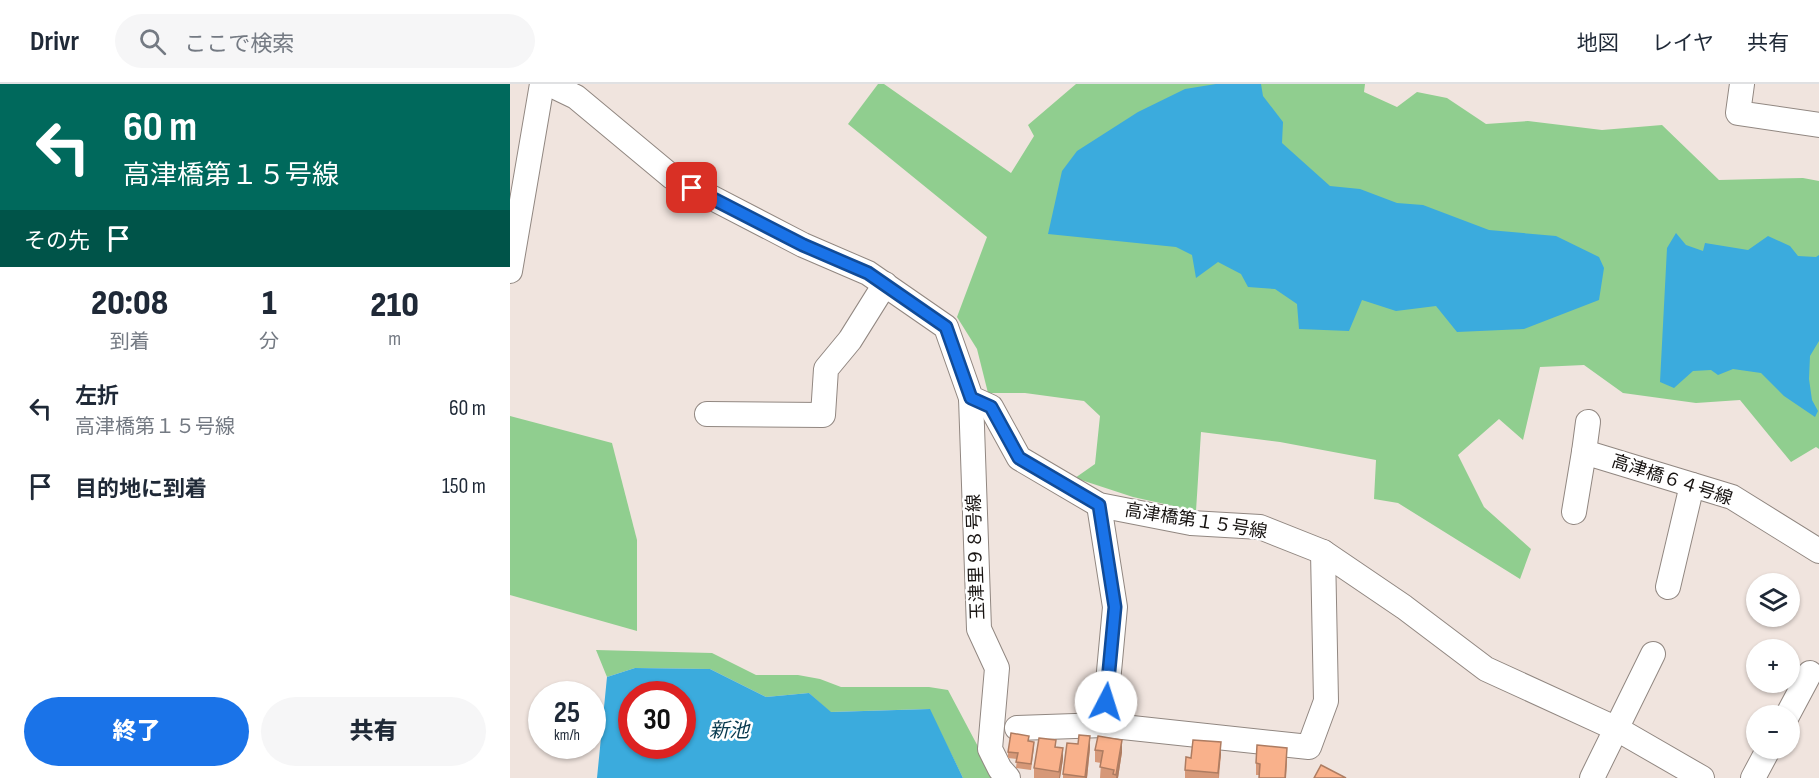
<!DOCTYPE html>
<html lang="ja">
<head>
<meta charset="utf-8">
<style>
  body { margin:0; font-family:"Sofia Sans Condensed","Noto Sans JP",sans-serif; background:#f6f6f7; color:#1f2937; height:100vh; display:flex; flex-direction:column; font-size:22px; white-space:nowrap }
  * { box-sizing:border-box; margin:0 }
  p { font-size:20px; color:#747a83 }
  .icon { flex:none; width:33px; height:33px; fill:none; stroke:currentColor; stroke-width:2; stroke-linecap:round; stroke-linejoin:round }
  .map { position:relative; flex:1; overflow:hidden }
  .drawer { display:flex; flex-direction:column; background:#fff; width:510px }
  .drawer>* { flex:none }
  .top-card { background:#00695c; color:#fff; overflow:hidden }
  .buttons { position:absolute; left:1236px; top:489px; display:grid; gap:12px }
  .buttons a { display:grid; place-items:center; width:54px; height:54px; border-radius:50%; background:#fff; box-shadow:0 2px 4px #0004; font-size:30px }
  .speed { position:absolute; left:18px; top:597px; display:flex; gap:12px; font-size:30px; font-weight:700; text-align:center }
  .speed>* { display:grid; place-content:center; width:78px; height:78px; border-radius:50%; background:#fff; box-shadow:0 2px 4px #0004; line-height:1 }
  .speed small { font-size:15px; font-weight:400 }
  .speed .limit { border:9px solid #d22; background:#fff; color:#111 }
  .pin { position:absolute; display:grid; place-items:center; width:51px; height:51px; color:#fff; margin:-26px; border-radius:12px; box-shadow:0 3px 9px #0006 }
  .me { position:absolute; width:66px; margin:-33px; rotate:5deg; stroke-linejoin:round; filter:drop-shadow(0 0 4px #0008) }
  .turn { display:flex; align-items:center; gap:21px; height:126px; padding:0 24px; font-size:27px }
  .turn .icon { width:78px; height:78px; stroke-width:2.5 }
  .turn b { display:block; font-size:42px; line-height:51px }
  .then { display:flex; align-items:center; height:57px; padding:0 24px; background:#0003; gap:12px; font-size:22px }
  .eta { display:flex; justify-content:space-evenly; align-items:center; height:102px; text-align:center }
  .eta b { font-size:36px; font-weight:800; line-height:42px }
  .action { display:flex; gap:12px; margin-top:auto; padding:12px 24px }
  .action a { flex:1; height:69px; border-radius:36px; background:#1a73e8; color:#fff; font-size:24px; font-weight:800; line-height:69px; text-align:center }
  .action a+a { background:#f6f6f7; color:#1f2937 }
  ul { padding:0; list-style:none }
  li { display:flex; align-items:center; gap:18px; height:78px; padding:0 24px }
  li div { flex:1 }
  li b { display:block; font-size:22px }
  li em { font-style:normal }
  header { display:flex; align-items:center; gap:36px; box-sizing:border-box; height:84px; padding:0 30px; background:#fff; border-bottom:2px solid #e0e1e3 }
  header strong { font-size:28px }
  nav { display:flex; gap:33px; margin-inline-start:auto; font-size:21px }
  .search { width:420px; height:54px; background:#f6f6f7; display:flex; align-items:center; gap:15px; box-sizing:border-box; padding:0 21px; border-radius:33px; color:#747a83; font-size:22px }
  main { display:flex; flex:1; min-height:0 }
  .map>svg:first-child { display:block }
</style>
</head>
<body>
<header>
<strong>Drivr</strong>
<div class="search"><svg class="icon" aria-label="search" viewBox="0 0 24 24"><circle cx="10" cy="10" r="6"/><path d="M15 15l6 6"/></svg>ここで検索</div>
<nav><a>地図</a><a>レイヤ</a><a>共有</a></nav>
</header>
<main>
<section class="drawer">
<div class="top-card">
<div class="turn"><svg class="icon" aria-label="left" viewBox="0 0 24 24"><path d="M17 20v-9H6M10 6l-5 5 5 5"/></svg><div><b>60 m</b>高津橋第１５号線</div></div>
<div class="then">その先<svg class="icon" aria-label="arrive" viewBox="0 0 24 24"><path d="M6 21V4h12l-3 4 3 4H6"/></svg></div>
</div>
<div class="eta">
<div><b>20:08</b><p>到着</p></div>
<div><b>1</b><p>分</p></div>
<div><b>210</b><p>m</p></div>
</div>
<ul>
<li><svg class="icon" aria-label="left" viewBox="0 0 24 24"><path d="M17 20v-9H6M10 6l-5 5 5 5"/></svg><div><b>左折</b><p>高津橋第１５号線</p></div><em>60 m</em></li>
<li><svg class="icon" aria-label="arrive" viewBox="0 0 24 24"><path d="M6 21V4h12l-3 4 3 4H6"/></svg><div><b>目的地に到着</b></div><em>150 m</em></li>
</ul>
<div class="action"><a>終了</a><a>共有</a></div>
</section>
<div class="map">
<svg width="1309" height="694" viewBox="0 0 1309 694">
  <rect width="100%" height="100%" fill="#f0e4de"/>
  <!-- green -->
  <g fill="#90ce8f">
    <polygon points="368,0 374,0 501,89 524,52 518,41 566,0 855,0 854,8 887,23 907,8 937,14 976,40 1018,37 1092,46 1152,41 1209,96 1293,94 1309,97 1309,365 1306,363 1281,378 1230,316 1186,319 1113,309 1074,281 1030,283 1013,356 989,335 948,371 974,423 1021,465 1010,495 888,419 864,415 866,376 770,358 691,348 686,427 623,413 565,394 585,380 590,332 574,317 515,309 478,309 467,265 447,233 477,153 338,40"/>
    <polygon points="0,332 102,359 127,456 127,547 0,511"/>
    <polygon points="86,566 202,569 246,591 288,591 310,595 331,603 419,603 438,606 473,672 492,694 453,694 419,625 320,628 299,609 256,613 200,585 125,584 97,593"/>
  </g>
  <!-- water -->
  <g fill="#3babdd" fill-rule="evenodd">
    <polygon points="706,0 751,0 753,12 773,38 772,59 820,102 850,105 887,119 913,121 979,146 1046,152 1089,173 1094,184 1089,216 1014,245 947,248 926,222 886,227 852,216 839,247 789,245 787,220 765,205 738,203 731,190 708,178 686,194 682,171 666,163 538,150 552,87 567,67 628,28 675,5"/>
    <polygon points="1166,149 1176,161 1193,167 1195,159 1238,166 1258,152 1280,162 1288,172 1306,173 1309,171 1309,257 1300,272 1299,295 1302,316 1308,327 1305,333 1274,312 1251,289 1223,285 1208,291 1201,286 1183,287 1164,304 1150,298 1157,164"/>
    <path d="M125 584 200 585 256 613 299 609 321 628 420 625 453 694H87L97 593ZM122 610H172V662H122Z"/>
  </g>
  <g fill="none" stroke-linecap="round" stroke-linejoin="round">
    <defs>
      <g id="minor">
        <polyline points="39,0 66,13 162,93 293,161 358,189 436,243 461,314 481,323 509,374 589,421 681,439 750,443 813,468 894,523 976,585 1107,645 1192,694"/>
        <polyline points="1232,0 1228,29 1309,41"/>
        <polyline points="0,187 32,0"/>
        <polyline points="461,314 469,545 487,584 480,665 490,685 498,694"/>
        <polyline points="197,330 313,331 316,285 340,256 375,200"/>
        <polyline points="1074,368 1078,338"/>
        <polyline points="1064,428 1074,368 1222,413 1309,467"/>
        <polyline points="1158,503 1182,401"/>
        <polyline points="1277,632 1300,589"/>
        <polyline points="594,641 799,663 816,617 813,468"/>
        <polyline points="507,644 594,641 605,523 589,421"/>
        <polyline points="1082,694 1143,570"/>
        <polyline points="1243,694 1259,664"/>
      </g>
    </defs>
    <!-- minor casing -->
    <use href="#minor" stroke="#918781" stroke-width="26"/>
    <!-- minor -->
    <use href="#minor" stroke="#fff" stroke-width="24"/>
  </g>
  <!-- wall -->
  <g fill="#d69878">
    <polygon points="519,657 524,664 521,686 506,684 507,675 498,674 498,668"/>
    <polygon points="546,663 553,675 550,694 524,694 524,684"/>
    <polygon points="580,664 577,694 553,694 553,690"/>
    <polygon points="585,666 612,668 608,694 590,694 591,679 585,678"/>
    <polygon points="711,670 709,694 675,694 675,686 681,674"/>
    <polygon points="777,676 776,694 749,694 749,691 746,691 746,679"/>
  </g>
  <!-- shaded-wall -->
  <g fill="#ae7c61">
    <polygon points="580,652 580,664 577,694 575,694"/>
    <polygon points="612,656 612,668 608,694 606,694"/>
    <polygon points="711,658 711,670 708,694 708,689"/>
    <polygon points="553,664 553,675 550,694 549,694"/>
    <polygon points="777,664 776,694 775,694"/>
  </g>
  <!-- building -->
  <g fill="#f9b18b" stroke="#ae7c61" stroke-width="1.5">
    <polygon points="501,649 519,652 518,657 524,658 521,680 506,678 508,669 498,668"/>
    <polygon points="569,651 580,652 575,693 553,690 557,659 568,660"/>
    <polygon points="588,652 612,656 606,691 603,690 604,686 590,683 593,667 585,666"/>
    <polygon points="529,654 546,656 545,663 553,664 549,688 524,684"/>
    <polygon points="683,656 711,658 708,689 675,686 676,673 681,674"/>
    <polygon points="747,661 777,664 775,694 749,694 750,680 746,679"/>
    <polygon points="811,681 836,694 804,694"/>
  </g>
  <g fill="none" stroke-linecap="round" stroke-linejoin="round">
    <defs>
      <polyline id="route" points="182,104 293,161 358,189 436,243 461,314 481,323 509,374 589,421 605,523 596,618"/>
    </defs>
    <!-- route casing -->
    <use href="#route" stroke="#114b97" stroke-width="15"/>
    <!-- route -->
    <use href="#route" stroke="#1a73e8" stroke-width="10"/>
  </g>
  <g text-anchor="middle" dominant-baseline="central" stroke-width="5" stroke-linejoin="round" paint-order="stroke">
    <!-- street labels -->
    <g font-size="18" fill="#181412" stroke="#fff">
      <text transform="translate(1162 396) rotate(18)">高津橋６４号線</text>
      <text transform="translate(686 437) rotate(9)">高津橋第１５号線</text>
      <text transform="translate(466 473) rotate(-92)">玉津里９８号線</text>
    </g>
    <!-- water labels -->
    <g font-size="20" font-style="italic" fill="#06384d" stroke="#fff">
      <text x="219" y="647">新池</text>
    </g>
  </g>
</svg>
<div class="buttons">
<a><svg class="icon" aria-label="layers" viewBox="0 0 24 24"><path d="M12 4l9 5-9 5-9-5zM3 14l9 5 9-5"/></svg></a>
<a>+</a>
<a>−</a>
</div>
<div class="speed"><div>25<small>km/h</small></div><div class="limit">30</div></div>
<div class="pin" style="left:182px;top:104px;background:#d93025"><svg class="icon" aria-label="arrive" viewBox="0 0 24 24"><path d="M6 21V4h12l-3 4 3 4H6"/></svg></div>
<svg class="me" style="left:596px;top:618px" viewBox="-20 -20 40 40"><circle r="19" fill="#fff"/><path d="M0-13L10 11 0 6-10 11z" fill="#1a73e8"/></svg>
</div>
</main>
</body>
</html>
